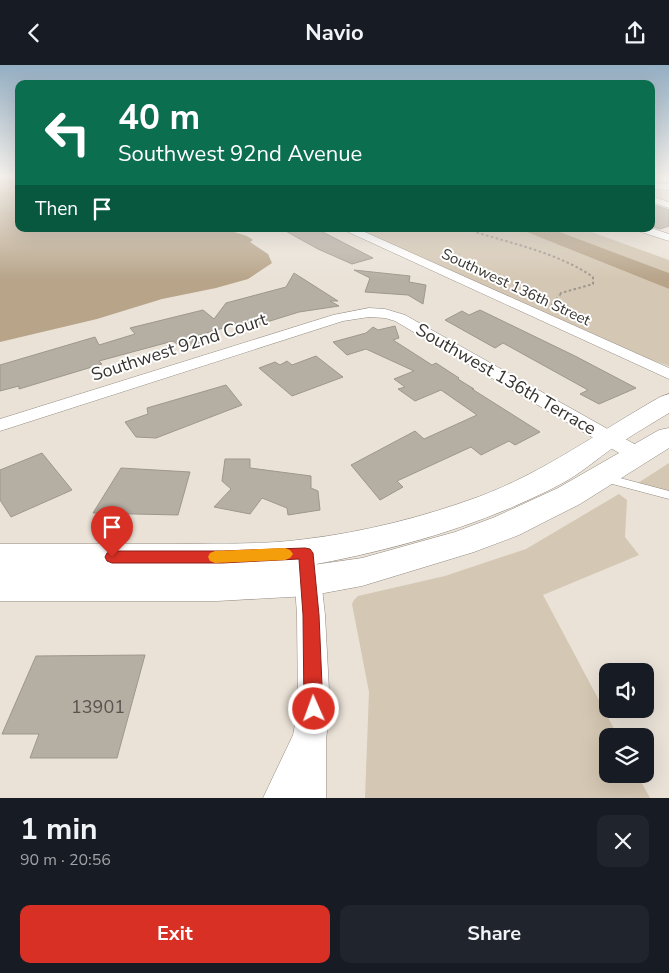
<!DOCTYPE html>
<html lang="en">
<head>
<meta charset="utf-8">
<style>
  body { margin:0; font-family:"Nunito Sans",sans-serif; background:#20242c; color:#f1f3f6; height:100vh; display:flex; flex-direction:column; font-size:19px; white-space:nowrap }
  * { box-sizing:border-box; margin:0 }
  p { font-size:16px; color:#9ea1a6 }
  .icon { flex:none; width:28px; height:28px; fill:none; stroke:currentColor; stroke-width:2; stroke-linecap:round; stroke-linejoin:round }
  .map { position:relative; height:733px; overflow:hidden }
  .sheet { display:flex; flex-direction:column; background:#171b24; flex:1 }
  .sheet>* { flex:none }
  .hud { position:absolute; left:15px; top:15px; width:640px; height:152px; border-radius:10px; box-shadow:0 5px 20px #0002; background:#0b6e4f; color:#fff; overflow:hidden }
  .tools { position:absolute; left:599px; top:598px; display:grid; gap:10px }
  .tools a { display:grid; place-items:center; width:55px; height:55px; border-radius:10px; background:#171b24; box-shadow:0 5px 20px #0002; font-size:25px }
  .pin { position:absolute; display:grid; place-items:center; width:42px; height:42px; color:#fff; margin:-51px -21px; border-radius:50% 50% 50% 0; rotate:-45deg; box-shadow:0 0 5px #0007 }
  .pin .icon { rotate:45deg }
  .me { position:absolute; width:55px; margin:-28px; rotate:358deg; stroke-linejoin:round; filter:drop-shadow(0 0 4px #0008) }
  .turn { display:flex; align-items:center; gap:18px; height:105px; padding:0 20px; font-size:22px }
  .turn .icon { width:65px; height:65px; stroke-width:2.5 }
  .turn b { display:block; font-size:35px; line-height:42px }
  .then { display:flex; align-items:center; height:48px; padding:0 20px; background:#0003; gap:10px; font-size:19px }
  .round { display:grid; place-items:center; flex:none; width:52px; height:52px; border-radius:10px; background:#20242c }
  .headline { display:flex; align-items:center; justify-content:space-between; height:85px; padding:0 20px }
  h1 { font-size:30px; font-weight:700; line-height:38px }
  .action { display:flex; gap:10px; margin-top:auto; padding:10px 20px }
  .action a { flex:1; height:58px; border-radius:10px; background:#d93025; color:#fff; font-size:20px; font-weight:700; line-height:58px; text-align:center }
  .action a+a { background:#20242c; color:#f1f3f6 }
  header { display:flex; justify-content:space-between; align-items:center; height:65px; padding:0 20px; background:#171b24; font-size:22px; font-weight:700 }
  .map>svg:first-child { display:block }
</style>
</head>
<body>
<header><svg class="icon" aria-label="back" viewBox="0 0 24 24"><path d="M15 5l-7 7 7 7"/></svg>Navio<svg class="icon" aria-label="share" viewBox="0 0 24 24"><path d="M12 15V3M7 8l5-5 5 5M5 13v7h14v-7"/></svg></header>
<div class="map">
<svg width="669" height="733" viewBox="0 0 669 733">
  <rect width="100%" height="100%" fill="#eae2d7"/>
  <!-- green -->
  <g fill="#d4c7b3">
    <polygon points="357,164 519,164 669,224 669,301 635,289"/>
    <polygon points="552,164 583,164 669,195 669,208"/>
    <polygon points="669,398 669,427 656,425 638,418"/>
    <polygon points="619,429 627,435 625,472 639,490 543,530 618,671 608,671 608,709 637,709 650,733 365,733 369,627 352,539 354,535 358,531 445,511 526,484"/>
  </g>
  <!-- water -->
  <g fill="#b7a489">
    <path d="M0 112H19V164L227 165C236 168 246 169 253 175L250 177 268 189 272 198 248 214 216 223 162 234 97 254 0 277Z"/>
    <polygon points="519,164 552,164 669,208 669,224"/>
  </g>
  <!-- building -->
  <g fill="#b5aea3" stroke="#9e978c">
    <polygon points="651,139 669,145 669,161 660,164 651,161"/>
    <polygon points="282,164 317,164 373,193 352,199 318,184"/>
    <polygon points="354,205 410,211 409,217 426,220 423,239 408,230 365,227 370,213"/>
    <polygon points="294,208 338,236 330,236 339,241 299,247 254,261 249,258 235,262 233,260 193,272 201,279 181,282 173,276 99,296 102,299 19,324 19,321 0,326 0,300 95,272 99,280 135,269 130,263 203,245 214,254 226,238 286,222"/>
    <polygon points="480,245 575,291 636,323 599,339 580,329 588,325 503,278 495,283 445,255 462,246 469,250"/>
    <polygon points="395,261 399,273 393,275 432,300 436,298 459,313 458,314 474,324 472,324 540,367 515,380 509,376 481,390 471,382 397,416 403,422 380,435 351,400 415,366 424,374 477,350 441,325 415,336 398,324 405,322 394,314 414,306 366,284 347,290 333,277 366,268 373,262 378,265"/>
    <polygon points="316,291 343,312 292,331 259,303 275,297 280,300 287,296 292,300"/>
    <polygon points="226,320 242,340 156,373 136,372 125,357 148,349 147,343"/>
    <polygon points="42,388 72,425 11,452 0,435 0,405"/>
    <polygon points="225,394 250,394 250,403 311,411 311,423 318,426 320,445 288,450 287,443 262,433 250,449 214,442 231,424 222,416"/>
    <polygon points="121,403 190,407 178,450 93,448"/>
    <polygon points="145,590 117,693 30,693 39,669 2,669 36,591"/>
  </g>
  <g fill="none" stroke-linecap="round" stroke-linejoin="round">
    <defs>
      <polygon id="lane" points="605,409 669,426 669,434 601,416 599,413 601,410"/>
      <g id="street">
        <polygon points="651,118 669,119 669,125 651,124"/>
        <polygon points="651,131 669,137 669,143 651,137"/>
        <polygon points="651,163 669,169 669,176 638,166 637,164"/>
        <polygon points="345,164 358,164 669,303 669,314 346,166"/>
        <polygon points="369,243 385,244 405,250 645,385 649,390 645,395 638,397 631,395 395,256 385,253 369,252 343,256 0,366 0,354 333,250"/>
        <polygon points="307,495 316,498 320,505 325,550 330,644 326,674 326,733 263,733 293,670 298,644 297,550 294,505 298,498"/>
      </g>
      <path id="secondary" d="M669 329V348C651 359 632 370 614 382 597 394 580 409 561 419 481 461 394 485 306 501L362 493 455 467 495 452 558 423 659 365 669 363V383L580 439 519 470 474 487 362 521 308 531 217 536H0V479C59 479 118 479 178 479 220 478 264 480 306 474 364 467 423 452 478 432 543 408 600 366 660 332Z"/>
    </defs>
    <!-- lane casing -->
    <use href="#lane" stroke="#918a80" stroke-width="1"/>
    <!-- street casing -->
    <use href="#street" stroke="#918a80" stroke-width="1"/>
    <!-- secondary casing -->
    <use href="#secondary" stroke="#918a80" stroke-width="1"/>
    <!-- path-far2 -->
    <polyline stroke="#9c968e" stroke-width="1" stroke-dasharray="2 2" stroke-linecap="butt" points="467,164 469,165"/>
    <!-- path-far1 -->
    <path stroke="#9c968e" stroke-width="2" stroke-dasharray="2.5 2.5" stroke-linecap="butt" d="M467 164C510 179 555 186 593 212V219L561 228 559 231"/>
    <!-- path -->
    <polyline stroke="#9c968e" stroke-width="2.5" stroke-dasharray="3 3" stroke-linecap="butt" points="552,240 560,230"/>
    <!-- lane -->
    <use href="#lane" fill="#fff" fill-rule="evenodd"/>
    <!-- street -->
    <use href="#street" fill="#fff" fill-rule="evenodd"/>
    <!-- secondary -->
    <use href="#secondary" fill="#fff" fill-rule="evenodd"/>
  </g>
  <!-- sky -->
  <linearGradient id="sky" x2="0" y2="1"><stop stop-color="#94aec2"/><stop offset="0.52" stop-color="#f6f2ed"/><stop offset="1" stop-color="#f6f2ed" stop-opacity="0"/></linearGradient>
  <rect width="669" height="215" fill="url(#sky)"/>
  <!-- route -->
  <polygon fill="#d93025" stroke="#8d1f18" points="305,483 310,484 313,488 319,550 323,644 320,651 314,653 307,651 304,644 303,550 299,494 222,498 112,498 107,496 105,492 107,488 112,486 222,486"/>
  <!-- slow -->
  <polygon fill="#f59e0b" points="285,483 290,485 293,489 290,493 285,495 215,498 210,496 208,492 210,488 215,486"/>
  <g text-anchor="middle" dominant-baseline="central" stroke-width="4" stroke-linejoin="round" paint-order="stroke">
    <!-- far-street labels -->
    <g font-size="15" fill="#383531" stroke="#fff">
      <text transform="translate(516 222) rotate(25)">Southwest 136th Street</text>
    </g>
    <!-- street labels -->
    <g font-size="18" fill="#383531" stroke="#fff">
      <text transform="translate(179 282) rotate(-18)">Southwest 92nd Court</text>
      <text transform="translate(506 314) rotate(30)">Southwest 136th Terrace</text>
    </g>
    <!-- near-number labels -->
    <g font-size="18" fill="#57534e">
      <text x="98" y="642">13901</text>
    </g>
  </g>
</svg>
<div class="tools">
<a><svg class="icon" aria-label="sound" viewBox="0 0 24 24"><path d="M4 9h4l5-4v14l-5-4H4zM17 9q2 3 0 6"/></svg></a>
<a><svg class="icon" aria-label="layers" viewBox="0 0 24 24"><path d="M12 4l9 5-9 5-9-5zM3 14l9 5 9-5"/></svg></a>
</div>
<div class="pin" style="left:112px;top:492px;background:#d93025"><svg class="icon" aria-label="arrive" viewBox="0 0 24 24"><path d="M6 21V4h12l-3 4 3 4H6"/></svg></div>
<svg class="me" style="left:314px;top:644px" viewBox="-20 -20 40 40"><circle r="17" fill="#d93025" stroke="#fff" stroke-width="3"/><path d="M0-11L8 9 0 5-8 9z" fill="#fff"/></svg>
<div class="hud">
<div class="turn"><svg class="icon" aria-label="left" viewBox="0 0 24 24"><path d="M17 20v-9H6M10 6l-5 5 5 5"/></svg><div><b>40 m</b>Southwest 92nd Avenue</div></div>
<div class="then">Then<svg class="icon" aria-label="arrive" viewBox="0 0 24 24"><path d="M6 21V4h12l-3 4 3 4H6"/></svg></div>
</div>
</div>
<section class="sheet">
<div class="headline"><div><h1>1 min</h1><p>90 m · 20:56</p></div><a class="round"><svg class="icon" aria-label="close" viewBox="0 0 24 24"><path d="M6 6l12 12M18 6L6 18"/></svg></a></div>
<div class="action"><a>Exit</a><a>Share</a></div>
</section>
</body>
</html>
